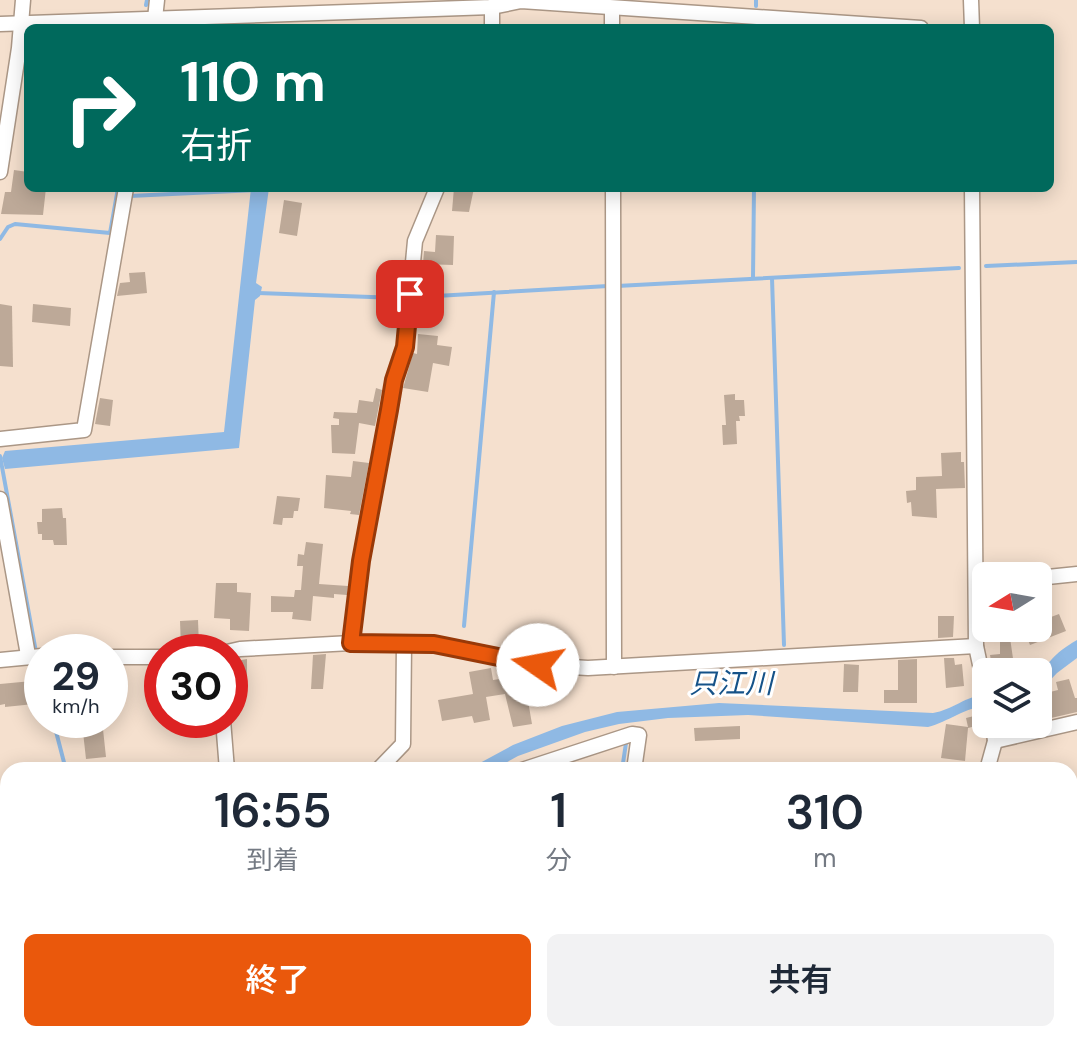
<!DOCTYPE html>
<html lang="ja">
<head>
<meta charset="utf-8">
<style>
  body { margin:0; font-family:"DM Sans","Noto Sans JP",sans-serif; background:#f2f2f3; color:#1f2937; height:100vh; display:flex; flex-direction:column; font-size:30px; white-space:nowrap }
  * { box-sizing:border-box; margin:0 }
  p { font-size:26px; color:#747a83 }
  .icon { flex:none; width:44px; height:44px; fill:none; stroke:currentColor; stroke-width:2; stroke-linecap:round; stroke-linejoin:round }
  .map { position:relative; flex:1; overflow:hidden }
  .drawer { position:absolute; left:0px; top:762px; width:1078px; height:280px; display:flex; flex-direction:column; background:#fff; border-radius:24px 24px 0 0; box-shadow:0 4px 20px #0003 }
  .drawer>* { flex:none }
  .guide { position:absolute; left:24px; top:24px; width:1030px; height:168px; border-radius:12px; box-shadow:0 4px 20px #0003; background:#00695c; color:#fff; overflow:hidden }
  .needle { width:52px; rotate:259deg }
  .fabs { position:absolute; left:972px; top:562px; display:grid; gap:16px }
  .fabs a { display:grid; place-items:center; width:80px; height:80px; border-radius:12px; background:#fff; box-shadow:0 4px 20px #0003; font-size:40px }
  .speed { position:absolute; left:24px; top:634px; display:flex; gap:16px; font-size:40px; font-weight:700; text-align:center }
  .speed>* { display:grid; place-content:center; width:104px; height:104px; border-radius:50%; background:#fff; box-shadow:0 4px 20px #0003; line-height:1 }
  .speed small { font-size:20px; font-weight:400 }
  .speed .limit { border:12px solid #d22; background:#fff; color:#111 }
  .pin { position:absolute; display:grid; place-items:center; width:68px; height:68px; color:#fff; margin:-34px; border-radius:16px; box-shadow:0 4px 12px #0006 }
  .me { position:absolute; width:88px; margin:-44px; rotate:282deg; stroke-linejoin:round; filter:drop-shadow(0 0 6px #0008) }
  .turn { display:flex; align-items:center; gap:28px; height:168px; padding:0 24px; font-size:36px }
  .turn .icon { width:104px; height:104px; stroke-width:2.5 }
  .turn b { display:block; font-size:56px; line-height:68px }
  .eta { display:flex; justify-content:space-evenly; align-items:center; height:136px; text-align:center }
  .eta b { font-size:48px; font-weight:600; line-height:56px }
  .action { display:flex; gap:16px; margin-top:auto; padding:16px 24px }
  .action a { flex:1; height:92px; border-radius:12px; background:#ea580c; color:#fff; font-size:32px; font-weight:600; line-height:92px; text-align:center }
  .action a+a { background:#f2f2f3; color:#1f2937 }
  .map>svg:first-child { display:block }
</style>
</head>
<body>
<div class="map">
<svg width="1077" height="1042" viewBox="0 0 1077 1042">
  <rect width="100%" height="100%" fill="#f5e0ce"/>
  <!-- water -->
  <g fill="#8fb9e4">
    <polygon points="251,188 269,188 256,283 262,287 260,296 255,300 239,448 5,469 2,458 5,451 224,432"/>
    <path d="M1077 640V658L1057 673 1038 693C1038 668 1056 652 1077 640Z"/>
    <path d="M986 694V706C966 707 948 722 928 727L748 715 668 718 619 724 585 732 518 756 493 770H467L513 745 562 726 617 712 719 703 933 713C952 710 966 696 986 694Z"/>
  </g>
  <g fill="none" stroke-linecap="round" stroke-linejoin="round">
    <!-- stream -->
    <g stroke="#8fb9e4" stroke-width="4">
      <polyline points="146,5 147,0"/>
      <polyline points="756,6 756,0"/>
      <polyline points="756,28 756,27"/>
      <polyline points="130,196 256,190"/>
      <polyline points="0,239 8,227 15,224 110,233 118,188"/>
      <polyline points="986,266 1077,262"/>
      <polyline points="753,278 754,188"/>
      <polyline points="772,278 784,645"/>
      <polyline points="617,286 959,268"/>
      <polyline points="258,293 399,298"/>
      <polyline points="419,297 608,286"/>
      <polyline points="0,456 36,652"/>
      <polyline points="464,626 494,292"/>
      <polyline points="37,660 42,681"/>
      <polyline points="53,720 66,770"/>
      <polyline points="622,770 626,743"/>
      <polyline points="584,1042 585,1034"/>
    </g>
  </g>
  <!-- building -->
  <g fill="#bda998">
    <polygon points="14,170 28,172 28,188 46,188 43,215 1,214 5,192 11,192"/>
    <polygon points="454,188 474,188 469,212 452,211"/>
    <polygon points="284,200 302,203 297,236 279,233"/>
    <polygon points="436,235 454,236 453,265 423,264 424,251 435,252"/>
    <polygon points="145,272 147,293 117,296 120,283 130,282 129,273"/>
    <polygon points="0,304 12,306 13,367 0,366"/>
    <polygon points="33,304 71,308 70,326 32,322"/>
    <polygon points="418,334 438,336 437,345 452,347 449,366 433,363 428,392 403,388 413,353 417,354"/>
    <polygon points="376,388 382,390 375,426 359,423 355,454 332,453 331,425 339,425 339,419 333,418 334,412 357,413 359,400 373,402"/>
    <polygon points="735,394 735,400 744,400 745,416 739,416 740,421 736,421 737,444 723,445 722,425 726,425 724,395"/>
    <polygon points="100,398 113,400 110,426 95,424"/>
    <polygon points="961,452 961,462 964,462 965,488 936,489 937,518 912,516 911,502 907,503 906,491 916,490 916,477 942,476 941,453"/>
    <polygon points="353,461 369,463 359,515 350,514 351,511 324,508 326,475 351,477"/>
    <polygon points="277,496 300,498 298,511 294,511 293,518 283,518 282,525 273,524"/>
    <polygon points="62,508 63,518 66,518 67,545 54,545 53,540 42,540 42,534 38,534 37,522 42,522 42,509"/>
    <polygon points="306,542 323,544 319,584 348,586 347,595 334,594 334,598 313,596 311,621 292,619 293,612 271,612 271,596 294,597 295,590 301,590 303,566 297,566 298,554 304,555"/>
    <polygon points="216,583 237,583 237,592 251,593 249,631 230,630 230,619 214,618"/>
    <polygon points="1038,589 1047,611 1051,617 1059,614 1066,631 1030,645 1025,632 1038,628"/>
    <polygon points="938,616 954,616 953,637 938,638"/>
    <polygon points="198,620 199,646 181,647 180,621"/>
    <polygon points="1009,631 1015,672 993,672 990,655 1000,654 1000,634"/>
    <polygon points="326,654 323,689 311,689 313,655"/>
    <polygon points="944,658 954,658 955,665 962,664 964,686 946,688"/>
    <polygon points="247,659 247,680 230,680 230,662"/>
    <polygon points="917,659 917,703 884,703 884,690 898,690 898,660"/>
    <polygon points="844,664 859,665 858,692 843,692"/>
    <polygon points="491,668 493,680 514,677 517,696 527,695 532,724 513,727 505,694 486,697 490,720 474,723 472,716 442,721 438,700 473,694 469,672"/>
    <polygon points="1069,679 1075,698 1077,698 1077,712 1038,721 1038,695 1058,690 1056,682"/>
    <polygon points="32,681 34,704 5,707 5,704 0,705 0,684"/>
    <polygon points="978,715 980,725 968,728 965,761 941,758 946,724 968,727 966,718"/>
    <polygon points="85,720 102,720 106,757 86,759 83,732 86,731"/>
    <polygon points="740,726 740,739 695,741 694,728"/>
  </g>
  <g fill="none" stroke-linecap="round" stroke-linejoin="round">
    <defs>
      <g id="minor">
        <polyline points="971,0 972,28"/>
        <polyline points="612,8 612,28"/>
        <polyline points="0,24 492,7 521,1 921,28"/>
        <polyline points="154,28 157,0"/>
        <polyline points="492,28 492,7 499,0"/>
        <polyline points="0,172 19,48 23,0"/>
        <polyline points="613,188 614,667"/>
        <polyline points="972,188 976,646 986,693"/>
        <polyline points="0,439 84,430 126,188"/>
        <polyline points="0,499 28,655"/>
        <polyline points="1038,578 1077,574"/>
        <polyline points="351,643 361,561 394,380 405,347 415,241 437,188"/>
        <polyline points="227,652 240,649 351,643 434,644 538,665 588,668 976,646"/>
        <polyline points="110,657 162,657"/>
        <polyline points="0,660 42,656"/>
        <polyline points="223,720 227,770"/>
        <polyline points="995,741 1077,722"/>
        <polyline points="378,770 403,744 404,643"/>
        <polyline points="522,770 632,734 639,735 634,770"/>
        <polyline points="987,770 995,741 993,724"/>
        <polyline points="1070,893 1077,894"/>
        <polyline points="0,927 8,927"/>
        <polyline points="76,1034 76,1042"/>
        <polyline points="132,1042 145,1034"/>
        <polyline points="372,1042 373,1034"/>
        <polyline points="597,1042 598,1034"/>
        <polyline points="908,1042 910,1034"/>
      </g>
    </defs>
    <!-- minor casing -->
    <use href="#minor" stroke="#ab9786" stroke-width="17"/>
    <!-- minor -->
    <use href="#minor" stroke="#fff" stroke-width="14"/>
  </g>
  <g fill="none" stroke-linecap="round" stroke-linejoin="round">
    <defs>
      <polyline id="route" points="410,294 405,347 394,380 389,410 361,561 351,643 434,644 538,665"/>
    </defs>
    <!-- route casing -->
    <use href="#route" stroke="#983908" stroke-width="20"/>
    <!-- route -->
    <use href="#route" stroke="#ea580c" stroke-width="14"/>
  </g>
  <g text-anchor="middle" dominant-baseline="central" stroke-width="6" stroke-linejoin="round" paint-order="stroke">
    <!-- water labels -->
    <g font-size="28" font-style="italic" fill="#155288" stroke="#fff">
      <text x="731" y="683">只江川</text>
    </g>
  </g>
</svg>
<div class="fabs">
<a><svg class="needle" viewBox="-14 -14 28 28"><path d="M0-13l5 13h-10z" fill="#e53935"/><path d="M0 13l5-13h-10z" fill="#747a83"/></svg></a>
<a><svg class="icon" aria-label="layers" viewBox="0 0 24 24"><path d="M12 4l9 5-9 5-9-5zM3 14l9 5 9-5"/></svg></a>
</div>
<div class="speed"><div>29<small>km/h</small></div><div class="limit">30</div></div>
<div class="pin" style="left:410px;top:294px;background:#d93025"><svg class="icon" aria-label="arrive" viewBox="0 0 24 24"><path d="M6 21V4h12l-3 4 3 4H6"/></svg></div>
<svg class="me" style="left:538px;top:665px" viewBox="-20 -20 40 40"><circle r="19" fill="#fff"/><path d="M0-13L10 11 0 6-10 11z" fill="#ea580c"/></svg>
<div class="guide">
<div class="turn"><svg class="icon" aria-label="right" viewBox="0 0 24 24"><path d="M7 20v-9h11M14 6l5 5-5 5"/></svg><div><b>110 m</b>右折</div></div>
</div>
<section class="drawer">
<div class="eta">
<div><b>16:55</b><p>到着</p></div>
<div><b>1</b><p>分</p></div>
<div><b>310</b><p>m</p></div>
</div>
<div class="action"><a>終了</a><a>共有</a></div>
</section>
</div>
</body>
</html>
